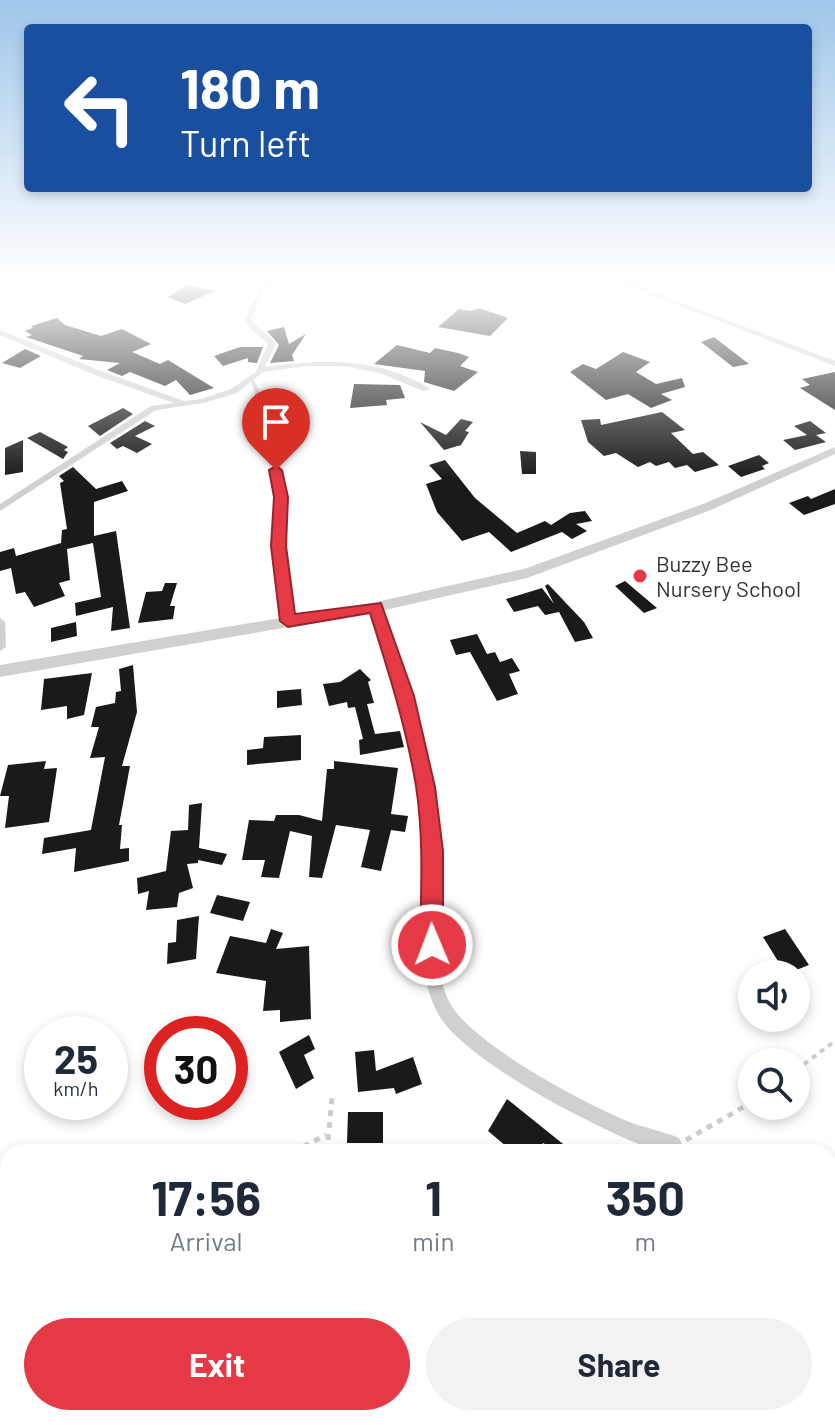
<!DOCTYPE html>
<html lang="en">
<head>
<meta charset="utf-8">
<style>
  body { margin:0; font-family:Barlow,sans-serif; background:#f2f2f3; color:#1f2937; height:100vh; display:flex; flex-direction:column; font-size:30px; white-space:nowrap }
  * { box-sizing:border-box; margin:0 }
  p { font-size:26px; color:#747a83 }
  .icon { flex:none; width:44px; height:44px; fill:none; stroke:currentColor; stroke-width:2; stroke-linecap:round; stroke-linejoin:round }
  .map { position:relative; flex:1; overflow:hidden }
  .side { position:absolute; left:0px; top:1144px; width:836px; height:282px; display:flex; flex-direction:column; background:#fff; border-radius:24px 24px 0 0; box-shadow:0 4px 12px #0003 }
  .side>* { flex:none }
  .banner { position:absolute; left:24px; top:24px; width:788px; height:168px; border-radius:8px; box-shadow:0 4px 12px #0003; background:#1a4fa0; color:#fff; overflow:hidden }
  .buttons { position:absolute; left:738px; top:960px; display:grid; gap:16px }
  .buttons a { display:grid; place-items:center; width:72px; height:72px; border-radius:50%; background:#fff; box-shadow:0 4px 12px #0003; font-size:40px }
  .speed { position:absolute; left:24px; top:1016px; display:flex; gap:16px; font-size:40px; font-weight:700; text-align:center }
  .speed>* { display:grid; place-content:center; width:104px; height:104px; border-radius:50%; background:#fff; box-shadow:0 4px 12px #0003; line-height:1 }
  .speed small { font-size:20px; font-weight:400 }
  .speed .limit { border:12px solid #d22; background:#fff; color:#111 }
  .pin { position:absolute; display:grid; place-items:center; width:68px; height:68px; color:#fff; margin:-82px -34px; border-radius:50% 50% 50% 0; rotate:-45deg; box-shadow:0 0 8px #0007 }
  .pin .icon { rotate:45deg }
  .me { position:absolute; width:88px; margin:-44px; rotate:359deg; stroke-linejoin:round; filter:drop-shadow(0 0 6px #0008) }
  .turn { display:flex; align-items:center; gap:28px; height:168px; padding:0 24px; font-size:36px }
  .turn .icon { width:104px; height:104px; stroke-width:2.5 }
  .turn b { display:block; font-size:56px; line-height:68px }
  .eta { display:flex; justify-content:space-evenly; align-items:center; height:136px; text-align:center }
  .eta b { font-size:48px; font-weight:700; line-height:56px }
  .button { display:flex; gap:16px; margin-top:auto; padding:16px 24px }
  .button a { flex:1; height:92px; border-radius:48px; background:#e63946; color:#fff; font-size:32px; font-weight:700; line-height:92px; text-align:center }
  .button a+a { background:#f2f2f3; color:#1f2937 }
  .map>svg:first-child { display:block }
</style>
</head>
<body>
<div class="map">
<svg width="835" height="1425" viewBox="0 0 835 1425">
  <rect width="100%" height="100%" fill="#fff"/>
  <!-- building -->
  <g fill="#1a1a1a">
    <polygon points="187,285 214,291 185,304 168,297"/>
    <polygon points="479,308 508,318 490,336 438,327 459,309 471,311"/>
    <polygon points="57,318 65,325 101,336 122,329 151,344 132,352 160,364 168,360 214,388 190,395 176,380 165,386 130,372 122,376 107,370 120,363 79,359 83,356 26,337 32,335 25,331 33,328 31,326"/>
    <polygon points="284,327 289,344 306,334 292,355 294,361 270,363 279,345 267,331"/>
    <polygon points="714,337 749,364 733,367 701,342"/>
    <polygon points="397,345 430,353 435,348 458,353 469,357 460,366 478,372 454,391 424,382 425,371 374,364"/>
    <polygon points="240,347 263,347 257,363 248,362 248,358 223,366 214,356"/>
    <polygon points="25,349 41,356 20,368 2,363"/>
    <polygon points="623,352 650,362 636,372 656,384 682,378 685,387 661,394 672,400 651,408 628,394 606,400 570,372 583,364 596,369"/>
    <polygon points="835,372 835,410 800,388 810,385 802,379"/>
    <polygon points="354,384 400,385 405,398 386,400 387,405 350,408"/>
    <polygon points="123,408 133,414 100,436 88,426"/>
    <polygon points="662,412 685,430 671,433 693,454 703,452 719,465 695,472 687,465 675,468 669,462 656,466 650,462 638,467 616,453 604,456 588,442 581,420 600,419 601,425"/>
    <polygon points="461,419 473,422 465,431 469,432 461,445 444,450 420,422 446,435"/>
    <polygon points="145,421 155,426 135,436 152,444 137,453 123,446 117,449 110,443"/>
    <polygon points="810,421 826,433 816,435 826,442 795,450 783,440 807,435 794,426"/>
    <polygon points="40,432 68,447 64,450 68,452 63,459 27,438"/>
    <polygon points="23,440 23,472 5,475 5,448"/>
    <polygon points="520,451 536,452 536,474 522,474"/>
    <polygon points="759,455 769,463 762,466 765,469 741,477 728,466"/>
    <polygon points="445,460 475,498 517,533 545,521 551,525 570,513 585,511 592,521 576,524 587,531 572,539 562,532 511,552 489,532 462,541 437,512 426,484 442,479 429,465"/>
    <polygon points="73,467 96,489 122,481 128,491 94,502 94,536 116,531 130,628 111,631 113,607 76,616 75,603 101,597 93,543 67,549 70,580 59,583 65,596 34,607 25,592 16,594 11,568 0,571 0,552 14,548 16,556 61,543 62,530 67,529 60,483 64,481 59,476"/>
    <polygon points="835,489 835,504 804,515 789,503 808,496 811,499"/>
    <polygon points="625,581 638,592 657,608 644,613 615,586"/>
    <polygon points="165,583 177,583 170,606 175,606 173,619 138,623 146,592 162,591"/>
    <polygon points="548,584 584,622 593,638 575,642 559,612 545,615 538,606 514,612 506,599 542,588 554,604 545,586"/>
    <polygon points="76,622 77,636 51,642 51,628"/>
    <polygon points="477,634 487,654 495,652 500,662 512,658 520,671 509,674 518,694 497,701 470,652 456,655 450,640"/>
    <polygon points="133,665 137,712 122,766 130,766 119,825 122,825 120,849 129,848 129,861 74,872 76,848 42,854 44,838 91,830 105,757 90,758 99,727 91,727 96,707 115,703 116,692 121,691 119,669"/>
    <polygon points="360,669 371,680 368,682 374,703 367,704 375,734 400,731 404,747 360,755 359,740 363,739 355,707 348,708 347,702 329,706 323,684 340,682"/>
    <polygon points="92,673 84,715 67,719 67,706 41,710 44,679"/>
    <polygon points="301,689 302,705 277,708 277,691"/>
    <polygon points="301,735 301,760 247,765 247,750 263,748 264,737"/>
    <polygon points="46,761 44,769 57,768 49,822 5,828 9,796 0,796 8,765"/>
    <polygon points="334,761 398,768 391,814 408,816 405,832 391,830 381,871 361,867 370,830 336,825 322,878 309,877 312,836 290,831 279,878 261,877 265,860 242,860 249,820 274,821 276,815 299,815 322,821 327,769 334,769"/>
    <polygon points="202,803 199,848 227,854 222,865 198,860 198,863 187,864 193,888 179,893 177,907 146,910 149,891 138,894 137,878 166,871 171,831 188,830 189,805"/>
    <polygon points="217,895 250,902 243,921 210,913"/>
    <polygon points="199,916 196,959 167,964 168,943 176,942 177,920"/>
    <polygon points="271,929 283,933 276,949 309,946 311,1019 280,1022 280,1010 263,1011 266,981 216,973 230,936 266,943"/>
    <polygon points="785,929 809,965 786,974 763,937"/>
    <polygon points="309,1035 315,1049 304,1055 314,1078 296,1089 279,1052"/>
    <polygon points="374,1050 376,1071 413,1057 422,1084 396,1094 394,1088 358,1092 355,1052"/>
    <polygon points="507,1099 573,1152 559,1152 543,1143 538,1152 513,1152 488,1131"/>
    <polygon points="348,1112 383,1112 383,1143 347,1143"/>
  </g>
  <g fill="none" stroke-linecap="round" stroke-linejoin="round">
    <!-- path-far1 -->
    <polyline stroke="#cdcdcd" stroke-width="4" stroke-dasharray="5 5" stroke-linecap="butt" points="796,1070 835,1041"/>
    <!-- path -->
    <g stroke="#cdcdcd" stroke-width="5" stroke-dasharray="6 6" stroke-linecap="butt">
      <polyline points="686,1140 752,1102"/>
      <polyline points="293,1152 326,1135"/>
      <polyline points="327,1152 332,1097"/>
      <polyline points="828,1325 835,1333"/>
    </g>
    <!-- service-far2 -->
    <polyline stroke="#d0d0d0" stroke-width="4" points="252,380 257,391 256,407 261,412"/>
    <!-- service-far1 -->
    <path stroke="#d0d0d0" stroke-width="5" d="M259 410C288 441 278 536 283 581"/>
    <!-- service -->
    <polyline stroke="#d0d0d0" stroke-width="6" points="283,579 288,621"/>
    <!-- minor -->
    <g fill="#d0d0d0" fill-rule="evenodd">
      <path d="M264 279H270L251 319C257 329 269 333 276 344L265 367C320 359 382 357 430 389L423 391 380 373 345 366H306L263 372 237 393 203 403 156 410 0 511V504L151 406 174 403 95 375 0 335V330L101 371 184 401 202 399 231 389 256 372 268 344 250 328 245 319Z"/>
      <polygon points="610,279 619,279 835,361 835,366"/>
      <path d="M376 603 381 607C403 672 426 738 435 806 437 822 439 838 439 855 439 899 428 965 451 1005 476 1046 582 1102 627 1121 644 1128 663 1131 679 1138L682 1144 679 1150C656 1157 605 1129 583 1118 544 1099 463 1053 440 1017 412 969 424 907 425 855 425 837 423 819 421 801 413 734 391 671 371 607Z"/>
      <polygon points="0,618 5,622 6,647 0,651"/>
    </g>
    <!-- tertiary -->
    <polygon fill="#d0d0d0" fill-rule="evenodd" points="835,447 835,454 711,510 527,578 376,612 0,677 0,665 376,602 524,569 703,504"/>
  </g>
  <!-- sky -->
  <linearGradient id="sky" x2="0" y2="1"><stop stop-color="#9ec6ea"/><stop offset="0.58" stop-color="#fff"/><stop offset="1" stop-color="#fff" stop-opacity="0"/></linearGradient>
  <rect width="835" height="479" fill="url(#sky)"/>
  <!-- route -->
  <path fill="#e63946" stroke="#96252e" stroke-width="2" d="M276 466 282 470 288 497 286 546 295 614 381 603 414 696 435 787 443 851V945L440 953 432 957 424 953 420 945C421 892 424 838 416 786 406 726 388 670 370 613L288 627 280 621 271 546 274 497 269 470Z"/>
  <!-- markers -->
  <circle fill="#e63946" stroke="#fff" stroke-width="3" cx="640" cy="576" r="8"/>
  <g text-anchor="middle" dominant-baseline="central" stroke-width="8" stroke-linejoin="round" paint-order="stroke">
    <!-- poi labels -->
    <g font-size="22" fill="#333" stroke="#fff" text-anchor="start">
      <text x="656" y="563">Buzzy Bee<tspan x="656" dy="25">Nursery School</tspan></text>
    </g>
  </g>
</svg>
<div class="buttons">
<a><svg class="icon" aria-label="sound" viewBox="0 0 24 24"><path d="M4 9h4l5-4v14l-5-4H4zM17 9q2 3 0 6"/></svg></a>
<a><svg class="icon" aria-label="search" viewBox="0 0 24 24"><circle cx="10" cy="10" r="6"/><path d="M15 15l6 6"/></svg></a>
</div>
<div class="speed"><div>25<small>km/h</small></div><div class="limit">30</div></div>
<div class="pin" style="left:276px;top:470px;background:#d93025"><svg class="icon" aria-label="arrive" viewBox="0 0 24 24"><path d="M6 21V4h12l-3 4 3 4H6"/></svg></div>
<svg class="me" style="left:432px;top:945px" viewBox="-20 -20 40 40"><circle r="17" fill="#e63946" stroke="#fff" stroke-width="3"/><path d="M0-11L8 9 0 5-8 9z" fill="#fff"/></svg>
<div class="banner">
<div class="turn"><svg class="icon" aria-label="left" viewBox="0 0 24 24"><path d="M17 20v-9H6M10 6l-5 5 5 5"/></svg><div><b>180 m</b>Turn left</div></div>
</div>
<section class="side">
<div class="eta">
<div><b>17:56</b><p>Arrival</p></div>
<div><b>1</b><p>min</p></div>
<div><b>350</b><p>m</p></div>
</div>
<div class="button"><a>Exit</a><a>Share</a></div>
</section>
</div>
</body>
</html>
